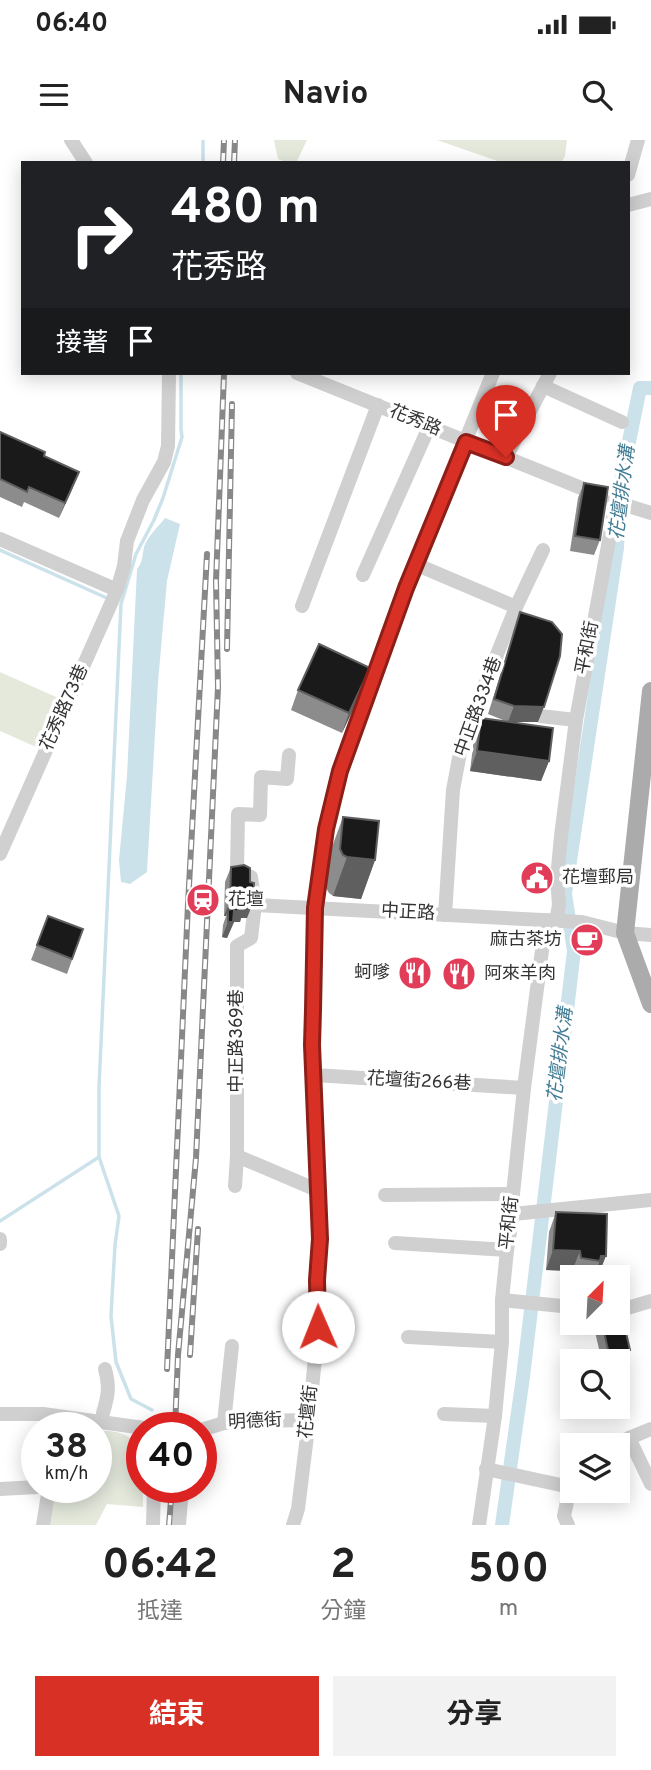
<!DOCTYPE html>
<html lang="zh-TW">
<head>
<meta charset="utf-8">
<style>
  body { margin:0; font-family:Overpass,"Noto Sans TC",sans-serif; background:#f2f2f2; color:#222; height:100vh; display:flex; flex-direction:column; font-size:26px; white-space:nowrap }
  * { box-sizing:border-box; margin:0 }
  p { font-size:23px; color:#767676 }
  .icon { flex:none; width:38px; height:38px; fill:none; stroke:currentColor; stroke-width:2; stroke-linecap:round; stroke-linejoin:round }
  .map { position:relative; height:1385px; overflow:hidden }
  .drawer { display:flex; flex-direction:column; background:#fff; flex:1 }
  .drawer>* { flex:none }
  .hud { position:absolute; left:21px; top:21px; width:609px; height:214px; border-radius:0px; box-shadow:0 4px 18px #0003; background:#202124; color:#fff; overflow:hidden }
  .needle { width:46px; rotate:24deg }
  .buttons { position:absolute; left:560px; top:1125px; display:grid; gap:14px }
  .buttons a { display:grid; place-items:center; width:70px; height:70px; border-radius:0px; background:#fff; box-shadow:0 4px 18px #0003; font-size:35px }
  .speed { position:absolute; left:21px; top:1272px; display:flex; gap:14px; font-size:35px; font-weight:700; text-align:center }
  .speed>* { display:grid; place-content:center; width:91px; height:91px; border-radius:50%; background:#fff; box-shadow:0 4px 18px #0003; line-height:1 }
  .speed small { font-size:18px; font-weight:400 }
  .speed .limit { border:10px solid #d22; background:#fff; color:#111 }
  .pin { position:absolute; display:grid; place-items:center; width:60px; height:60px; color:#fff; margin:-72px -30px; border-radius:50% 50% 50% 0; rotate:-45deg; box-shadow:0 0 7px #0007 }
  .pin .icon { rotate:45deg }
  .me { position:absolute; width:77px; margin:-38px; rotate:359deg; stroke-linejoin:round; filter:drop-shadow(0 0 5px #0008) }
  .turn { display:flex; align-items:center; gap:24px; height:147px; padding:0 35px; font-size:32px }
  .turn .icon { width:91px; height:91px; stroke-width:2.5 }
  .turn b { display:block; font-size:49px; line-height:60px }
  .then { display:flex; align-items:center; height:66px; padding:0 35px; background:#0003; gap:14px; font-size:26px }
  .eta { display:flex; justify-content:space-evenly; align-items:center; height:119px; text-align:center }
  .eta b { font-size:42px; font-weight:700; line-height:49px }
  .primary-button { display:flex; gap:14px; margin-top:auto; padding:14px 35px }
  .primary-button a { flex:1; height:80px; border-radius:0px; background:#d93025; color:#fff; font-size:28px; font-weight:700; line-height:80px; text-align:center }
  .primary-button a+a { background:#f2f2f2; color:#222 }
  .status { display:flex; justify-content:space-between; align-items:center; height:49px; padding:0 35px; background:#fff; direction:ltr }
  .status svg { height:19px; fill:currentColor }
  header { display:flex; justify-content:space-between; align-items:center; height:91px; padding:0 35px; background:#fff; font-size:32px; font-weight:700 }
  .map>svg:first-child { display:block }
</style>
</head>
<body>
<div class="status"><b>06:40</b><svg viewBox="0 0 49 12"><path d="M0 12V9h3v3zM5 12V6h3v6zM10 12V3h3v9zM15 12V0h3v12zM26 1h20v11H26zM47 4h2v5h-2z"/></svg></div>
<header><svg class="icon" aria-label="menu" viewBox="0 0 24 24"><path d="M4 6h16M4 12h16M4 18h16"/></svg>Navio<svg class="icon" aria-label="search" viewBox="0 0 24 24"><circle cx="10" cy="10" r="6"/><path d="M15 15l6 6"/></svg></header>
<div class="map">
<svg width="651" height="1385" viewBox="0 0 651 1385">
  <rect width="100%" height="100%" fill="#fff"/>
  <!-- green -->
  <g fill="#e4e9dc">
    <polygon points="274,0 307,0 296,23 288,23 278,19"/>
    <polygon points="437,0 567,0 565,16 561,23 503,23"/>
    <polygon points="0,532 65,561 43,610 0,591"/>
    <path d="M96 1290C120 1292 124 1291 142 1308L143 1367 107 1364 96 1385H42L51 1348H96Z"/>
  </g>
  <!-- water -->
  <path fill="#cce2eb" d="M165 378 180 384 167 441 158 542 147 732 130 744 121 742 119 720 127 636 137 429C143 422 142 416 144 407 147 397 159 386 165 378Z"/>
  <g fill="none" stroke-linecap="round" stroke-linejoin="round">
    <!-- stream -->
    <g stroke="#cce2eb" stroke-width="3.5">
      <polyline points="203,23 203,0"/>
      <polyline points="0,410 109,459"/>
      <polyline points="99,1017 119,1076 115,1105 111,1176 116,1222 131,1259 152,1270"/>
      <polyline points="0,1081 99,1017 99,947 121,464 136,414 154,380 163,358 182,297 181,289 181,233"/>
    </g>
    <!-- canal -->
    <polyline stroke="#cce2eb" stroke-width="14" points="502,1385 523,1237 574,811 565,754 617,408 620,345 640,248 651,248"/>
    <!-- minor -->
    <g stroke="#d0d0d0" stroke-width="14">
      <polyline points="71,0 86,23"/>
      <polyline points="628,35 638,0"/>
      <polyline points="628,65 651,59"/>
      <polyline points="297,233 616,362 651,373"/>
      <polyline points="543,246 622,282"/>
      <polyline points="506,317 550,233"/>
      <polyline points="0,399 117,450"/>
      <polyline points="415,424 516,467"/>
      <polyline points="363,435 429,287"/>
      <polyline points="302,466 378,265"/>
      <polyline points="540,576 576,580"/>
      <polyline points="0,714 117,450 124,426 127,401 143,360 164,322 168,306 169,233"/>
      <polyline points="255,765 582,782 625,793 651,795"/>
      <polyline points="445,775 453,650 462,602 516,467 543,410"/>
      <polyline points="556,781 559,765 557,739 561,696 576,580 616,362"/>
      <polyline points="314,935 524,948"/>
      <polyline points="237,1016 317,1050"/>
      <polyline points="235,1046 237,1016 237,806 251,798 255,765 251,737 237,731 238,674 260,675 261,637 287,639 289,615"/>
      <polyline points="385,1055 513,1054"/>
      <polyline points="513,1074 651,1060"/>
      <polyline points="0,1099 0,1104"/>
      <polyline points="395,1103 507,1110"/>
      <polyline points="502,1160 572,1167"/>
      <polyline points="618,1169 624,1169 651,1161"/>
      <polyline points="408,1197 502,1202"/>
      <path d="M103 1273C108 1256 110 1248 105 1229"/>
      <polyline points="0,1274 43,1274 144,1288"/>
      <polyline points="444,1274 495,1276"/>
      <polyline points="224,1283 232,1206"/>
      <polyline points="201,1290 224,1283 249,1281 309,1280"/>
      <polyline points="629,1298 651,1344"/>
      <polyline points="617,1306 629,1298 651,1289"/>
      <polyline points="486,1329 570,1347"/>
      <polyline points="0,1349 37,1347"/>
      <polyline points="43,1385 49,1348"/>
      <polyline points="153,1385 154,1348"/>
      <polyline points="179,1385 182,1348"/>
      <polyline points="293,1385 298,1369 309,1280 318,1187 317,1140 320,1099 312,905 315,768 326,689 340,631 415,424 493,233"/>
      <polyline points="479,1385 495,1276 502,1202 502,1160 507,1110 513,1074 513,1054 524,948 546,780"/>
      <polyline points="568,1385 564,1376 570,1347 572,1343"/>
    </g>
    <!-- major -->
    <polyline stroke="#ababab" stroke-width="18" points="651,551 625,793 651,864"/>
    <defs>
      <g id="rail">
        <polyline points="223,23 224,0"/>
        <polyline points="234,23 235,0"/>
        <polyline points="227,509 232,264"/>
        <polyline points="190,1215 198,1089"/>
        <polyline points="167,1229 188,764 207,414"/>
        <polyline points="175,1288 178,1215 196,1018 218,547 216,441 224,233"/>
        <polyline points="169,1385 172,1348"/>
      </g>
    </defs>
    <!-- rail casing -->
    <use href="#rail" stroke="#888" stroke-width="6"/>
    <!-- rail -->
    <use href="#rail" stroke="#fff" stroke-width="3.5" stroke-dasharray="10" stroke-linecap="butt"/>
  </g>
  <!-- wall -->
  <g fill="#8c8c8c">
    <polygon points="0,292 44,316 73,347 59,378 24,362 22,367 0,357"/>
    <polygon points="584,343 600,400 594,415 570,411 578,358"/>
    <polygon points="520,472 538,582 508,582 488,574"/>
    <polygon points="370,528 363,548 342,593 291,570 298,550"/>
    <polygon points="481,578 549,621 541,641 470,631 474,598"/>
    <polygon points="343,677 375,720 361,759 333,756 329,753 326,748 329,715"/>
    <polygon points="231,727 247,778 241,778 240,782 234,782 227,798 222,797 223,785 226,776 224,776 225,742"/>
    <polygon points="48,776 83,789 67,834 31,820"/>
    <polygon points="556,1072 607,1074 598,1136 595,1136 594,1138 573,1138 572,1131 546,1130 549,1092"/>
    <polygon points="593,1183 618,1183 630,1210 624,1225 618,1222 602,1222"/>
  </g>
  <!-- shaded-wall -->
  <g fill="#5f5f5f">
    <polygon points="79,332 73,347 59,378 65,363"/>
    <polygon points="370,528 363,548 342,593 349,573"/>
    <polygon points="514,566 544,567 538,582 508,582"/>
    <polygon points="477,611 549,621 541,641 470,631"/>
    <polygon points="347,717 375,720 361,759 333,756"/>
    <polygon points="230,761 234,761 229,776 228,770 226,776 224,776"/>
    <polygon points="246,763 253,763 247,778 241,778 240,782 234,782 227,798 222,797 228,782 238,766"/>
    <polygon points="553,1110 580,1111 572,1131 546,1130"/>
    <polygon points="601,1116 606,1116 598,1136 595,1136"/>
    <polygon points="630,1210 624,1225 618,1226 618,1222 607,1222 609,1214"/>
  </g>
  <!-- building -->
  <g fill="#1a1a1a" stroke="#5f5f5f" stroke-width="2">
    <polygon points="0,292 45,312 44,316 79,332 65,363 29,347 27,352 0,339"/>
    <polygon points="584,343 608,347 600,400 575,396"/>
    <polygon points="520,472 552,482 562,494 560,516 544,567 514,566 494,559"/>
    <polygon points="319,504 370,528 349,573 298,550"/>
    <polygon points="481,578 553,588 549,621 477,611"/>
    <polygon points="343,677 379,681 375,720 347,717 343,715 340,709"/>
    <polygon points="244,725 250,728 250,742 254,743 253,763 246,763 245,767 238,766 238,771 234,771 233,782 228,782 228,770 232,769 234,761 230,761 231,727"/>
    <polygon points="48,776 83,789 72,819 37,805"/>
    <polygon points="556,1072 607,1074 606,1116 601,1116 600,1121 581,1118 580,1111 553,1110"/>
    <polygon points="618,1158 630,1210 609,1214 602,1183 618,1183"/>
  </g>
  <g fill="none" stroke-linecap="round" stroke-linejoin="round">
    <defs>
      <polyline id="route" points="318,1187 317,1140 320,1099 312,905 313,870 315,768 326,689 340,631 406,448 466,302 506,317"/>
    </defs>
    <!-- route casing -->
    <use href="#route" stroke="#8d1f18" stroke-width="18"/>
    <!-- route -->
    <use href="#route" stroke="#d93025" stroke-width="12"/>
  </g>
  <!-- icons -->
  <defs>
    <symbol id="civic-disc" viewBox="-11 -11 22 22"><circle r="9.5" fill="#e13d59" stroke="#fff"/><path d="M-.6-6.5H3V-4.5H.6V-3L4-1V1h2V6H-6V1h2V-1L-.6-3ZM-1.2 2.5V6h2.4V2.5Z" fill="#fff"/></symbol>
    <symbol id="station-disc" viewBox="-11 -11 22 22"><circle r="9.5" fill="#e13d59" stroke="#fff"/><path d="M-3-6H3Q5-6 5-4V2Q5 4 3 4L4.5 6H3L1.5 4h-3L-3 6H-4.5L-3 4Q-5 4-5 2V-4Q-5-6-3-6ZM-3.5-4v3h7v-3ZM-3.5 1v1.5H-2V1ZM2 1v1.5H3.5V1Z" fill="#fff"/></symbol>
    <symbol id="cafe-disc" viewBox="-11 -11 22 22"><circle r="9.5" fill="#e13d59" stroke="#fff"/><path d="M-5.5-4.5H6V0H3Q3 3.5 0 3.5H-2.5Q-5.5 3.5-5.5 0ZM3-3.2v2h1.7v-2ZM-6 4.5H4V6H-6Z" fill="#fff"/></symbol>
    <symbol id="restaurant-disc" viewBox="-11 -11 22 22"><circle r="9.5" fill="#e13d59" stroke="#fff"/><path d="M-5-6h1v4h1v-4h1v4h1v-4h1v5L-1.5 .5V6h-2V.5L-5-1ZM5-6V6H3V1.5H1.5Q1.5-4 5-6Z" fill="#fff"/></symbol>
  </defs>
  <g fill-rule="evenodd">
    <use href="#civic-disc" x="518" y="719" width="38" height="38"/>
    <use href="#station-disc" x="184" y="741" width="38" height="38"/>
    <use href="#cafe-disc" x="568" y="781" width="38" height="38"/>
    <use href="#restaurant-disc" x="396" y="814" width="38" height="38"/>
    <use href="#restaurant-disc" x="440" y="815" width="38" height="38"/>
  </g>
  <g text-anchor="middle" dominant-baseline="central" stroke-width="7" stroke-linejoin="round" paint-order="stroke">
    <!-- street labels -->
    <g font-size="18" fill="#333" stroke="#fff">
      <text transform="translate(415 281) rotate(22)">花秀路</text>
      <text transform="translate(588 508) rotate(-79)">平和街</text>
      <text transform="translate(479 567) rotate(-70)">中正路334巷</text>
      <text transform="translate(65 568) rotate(-66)">花秀路73巷</text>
      <text transform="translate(408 773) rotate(3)">中正路</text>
      <text transform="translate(237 901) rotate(-90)">中正路369巷</text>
      <text transform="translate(419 942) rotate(3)">花壇街266巷</text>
      <text transform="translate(510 1083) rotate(-84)">平和街</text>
      <text transform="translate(309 1272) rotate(-84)">花壇街</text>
      <text transform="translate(255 1282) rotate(-3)">明德街</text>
    </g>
    <!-- poi labels -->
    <g font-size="18" fill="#333" stroke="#fff" text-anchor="start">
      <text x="562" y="738">花壇郵局</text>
      <text x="228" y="760">花壇</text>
      <text x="562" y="800" text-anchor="end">麻古茶坊</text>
      <text x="390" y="833" text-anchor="end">蚵嗲</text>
      <text x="484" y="834">阿來羊肉</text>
    </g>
    <!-- water labels -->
    <g font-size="19" font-style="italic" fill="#417c94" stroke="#fff">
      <text transform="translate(623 353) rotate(-83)">花壇排水溝</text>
      <text transform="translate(561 915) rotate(-83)">花壇排水溝</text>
    </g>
  </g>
</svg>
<div class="buttons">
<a><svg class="needle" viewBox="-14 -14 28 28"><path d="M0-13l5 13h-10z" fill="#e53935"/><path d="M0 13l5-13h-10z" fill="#767676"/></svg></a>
<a><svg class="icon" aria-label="search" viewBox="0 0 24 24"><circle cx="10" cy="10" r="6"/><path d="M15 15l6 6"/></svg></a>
<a><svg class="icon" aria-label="layers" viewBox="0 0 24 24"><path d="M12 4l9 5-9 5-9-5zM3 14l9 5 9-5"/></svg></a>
</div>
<div class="speed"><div>38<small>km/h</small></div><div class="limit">40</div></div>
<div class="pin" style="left:506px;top:317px;background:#d93025"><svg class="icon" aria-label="arrive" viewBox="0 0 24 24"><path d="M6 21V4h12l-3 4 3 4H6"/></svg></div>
<svg class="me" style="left:318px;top:1187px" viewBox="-20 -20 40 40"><circle r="19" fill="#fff"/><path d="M0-13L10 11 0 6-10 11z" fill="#d93025"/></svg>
<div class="hud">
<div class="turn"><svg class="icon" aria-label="right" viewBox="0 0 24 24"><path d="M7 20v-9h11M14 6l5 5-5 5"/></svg><div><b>480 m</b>花秀路</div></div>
<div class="then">接著<svg class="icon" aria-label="arrive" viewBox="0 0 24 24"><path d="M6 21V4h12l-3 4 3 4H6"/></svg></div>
</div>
</div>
<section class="drawer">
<div class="eta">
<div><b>06:42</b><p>抵達</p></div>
<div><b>2</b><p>分鐘</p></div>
<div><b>500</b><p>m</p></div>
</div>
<div class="primary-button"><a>結束</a><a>分享</a></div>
</section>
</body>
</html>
